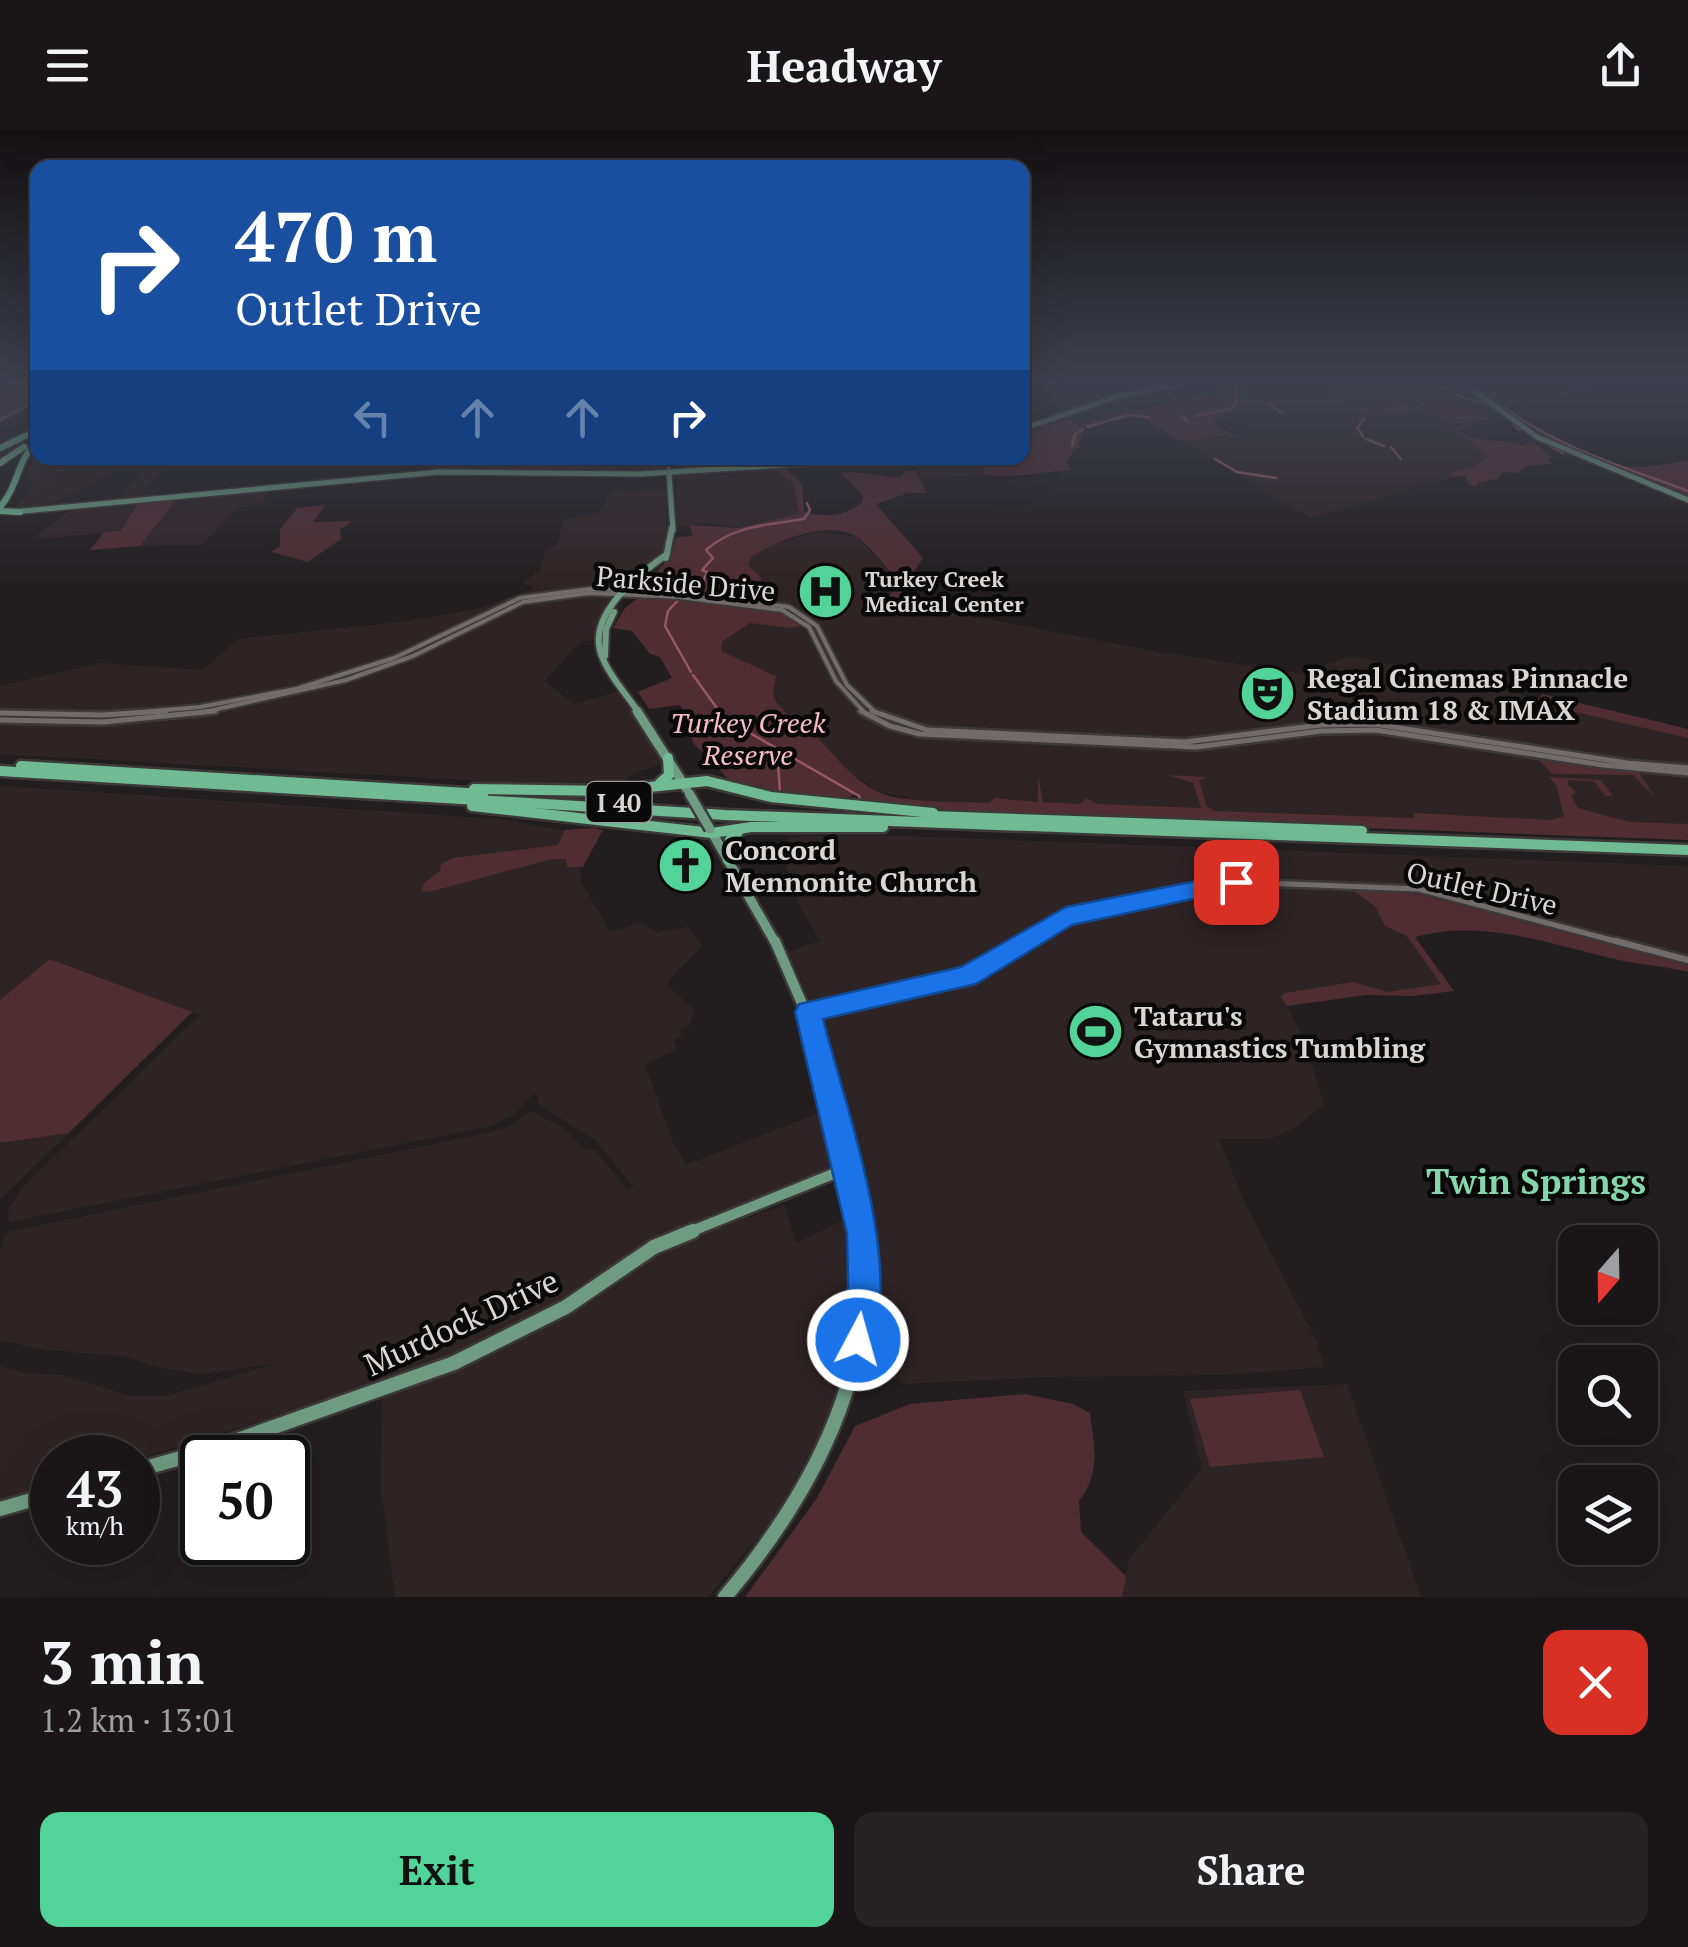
<!DOCTYPE html>
<html lang="en">
<head>
<meta charset="utf-8">
<style>
  body { margin:0; font-family:"PT Serif",serif; background:#272324; color:#f1f3f6; height:100vh; display:flex; flex-direction:column; font-size:38px; white-space:nowrap }
  * { box-sizing:border-box; margin:0 }
  p { font-size:32px; color:#9f9fa1 }
  .icon { flex:none; width:55px; height:55px; fill:none; stroke:currentColor; stroke-width:2; stroke-linecap:round; stroke-linejoin:round }
  .map { position:relative; height:1467px; overflow:hidden }
  .details { display:flex; flex-direction:column; background:#1a1617; flex:1 }
  .details>* { flex:none }
  .banner { position:absolute; left:30px; top:30px; width:1000px; height:305px; border-radius:20px; box-shadow:0 10px 40px #0002,0 0 0 2px #383536; background:#1a4fa0; color:#fff; overflow:hidden }
  .needle { width:65px; rotate:200deg }
  .buttons { position:absolute; left:1558px; top:1095px; display:grid; gap:20px }
  .buttons a { display:grid; place-items:center; width:100px; height:100px; border-radius:20px; background:#1a1617; box-shadow:0 10px 40px #0002,0 0 0 2px #383536; font-size:50px }
  .speed { position:absolute; left:30px; top:1305px; display:flex; gap:20px; font-size:50px; font-weight:700; text-align:center }
  .speed>* { display:grid; place-content:center; width:130px; height:130px; border-radius:50%; background:#1a1617; box-shadow:0 10px 40px #0002,0 0 0 2px #383536; line-height:1 }
  .speed small { font-size:25px; font-weight:400 }
  .speed .limit { border:5px solid #111; border-radius:15px; background:#fff; color:#111 }
  .pin { position:absolute; display:grid; place-items:center; width:85px; height:85px; color:#fff; margin:-42px; border-radius:20px; box-shadow:0 5px 15px #0006 }
  .me { position:absolute; width:110px; margin:-55px; rotate:6deg; stroke-linejoin:round; filter:drop-shadow(0 0 8px #0008) }
  .turn { display:flex; align-items:center; gap:35px; height:210px; padding:0 40px; font-size:45px }
  .turn .icon { width:130px; height:130px; stroke-width:2.5 }
  .turn b { display:block; font-size:70px; line-height:85px }
  .lanes { display:flex; align-items:center; height:95px; padding:0 40px; background:#0003; justify-content:center; gap:50px; direction:ltr }
  .lanes .off { opacity:.35 }
  .round { display:grid; place-items:center; flex:none; width:105px; height:105px; border-radius:20px; background:#272324 }
  .overview { display:flex; align-items:center; justify-content:space-between; height:170px; padding:0 40px }
  h1 { font-size:60px; font-weight:600; line-height:75px }
  .action { display:flex; gap:20px; margin-top:auto; padding:20px 40px }
  .action a { flex:1; height:115px; border-radius:20px; background:#52d397; color:#111; font-size:40px; font-weight:600; line-height:115px; text-align:center }
  .action a+a { background:#272324; color:#f1f3f6 }
  header { display:flex; justify-content:space-between; align-items:center; height:130px; padding:0 40px; background:#1a1617; font-size:45px; font-weight:600 }
  .map>svg:first-child { display:block }
</style>
</head>
<body>
<header><svg class="icon" aria-label="menu" viewBox="0 0 24 24"><path d="M4 6h16M4 12h16M4 18h16"/></svg>Headway<svg class="icon" aria-label="share" viewBox="0 0 24 24"><path d="M12 15V3M7 8l5-5 5 5M5 13v7h14v-7"/></svg></header>
<div class="map">
<svg width="1688" height="1467" viewBox="0 0 1688 1467">
  <rect width="100%" height="100%" fill="#221e1f"/>
  <!-- built -->
  <g fill="#2f2425">
    <polygon points="1236,254 1391,254 1493,329 1459,345 1311,388 1182,311 1251,302 1232,284 1240,278"/>
    <polygon points="1468,254 1597,254 1541,267 1492,269"/>
    <polygon points="37,318 38,328 175,328 136,369 117,370 141,341 115,342 44,377 12,380 32,360 28,341"/>
    <polygon points="494,328 663,328 666,338 624,343 489,339"/>
    <polygon points="927,328 975,328 984,337 984,345 923,348 920,341"/>
    <polygon points="774,339 794,354 801,380 796,386 736,397 708,393 676,397 677,344"/>
    <polygon points="269,360 262,374 237,378 202,415 140,416 177,369"/>
    <polygon points="626,360 666,361 666,417 607,478 595,500 595,510 581,511 544,551 574,574 620,561 662,634 632,644 625,651 575,656 0,624 0,556 100,533 203,540 238,509 409,491 477,479 533,459 523,452 539,441 546,418 557,415 564,389 599,383 612,361"/>
    <polygon points="138,374 119,401 31,410 70,380"/>
    <polygon points="816,402 857,407 899,452 888,470 1159,522 1299,543 1352,526 1688,603 1688,700 909,671 905,666 879,663 847,640 815,605 783,581 773,564 776,546 720,521 722,512 750,493 807,495 816,506 828,506 801,479 755,469 762,449 748,435 752,426 771,415"/>
    <polygon points="0,656 501,689 577,703 581,751 610,802 640,793 656,802 688,797 702,816 670,849 668,855 694,880 690,895 680,899 682,905 674,909 677,920 645,934 671,1008 686,1035 821,982 831,1023 827,1042 747,1075 748,1088 784,1075 796,1113 847,1089 852,1138 850,1177 841,1212 843,1219 835,1223 838,1254 821,1303 774,1388 708,1467 395,1467 381,1358 383,1253 138,1329 52,1328 52,1354 0,1370 0,1236 24,1243 62,1245 131,1266 167,1266 274,1234 202,1244 160,1238 124,1226 45,1220 0,1210 0,1121 3,1107 11,1101 488,1003 508,997 531,981 565,999 583,1018 595,1020 627,1060 634,1057 595,1010 538,974 538,966 533,964 515,984 492,996 9,1092 8,1081 20,1060 200,885 51,829 0,870"/>
    <polygon points="807,706 905,706 1688,736 1688,825 1414,754 1251,748 1209,752 1213,759 1275,755 1379,763 1454,861 1412,866 1366,865 1287,876 1304,909 1324,974 1294,998 1269,1009 1219,1009 1243,1069 1317,1212 1324,1237 1222,1245 1043,1247 908,1254 872,1240 866,1233 875,1138 866,1067 819,890 788,822 821,811 801,779 780,718 788,708"/>
    <polygon points="69,1003 17,1053 0,1069 0,1013"/>
    <polygon points="1347,1254 1421,1467 1122,1467 1128,1431 1202,1338 1183,1261"/>
  </g>
  <!-- green -->
  <g fill="#502c33">
    <polygon points="0,254 37,254 37,268 0,289"/>
    <polygon points="1224,254 1236,254 1246,262 1239,265 1238,280 1211,289 1219,296 1213,296 1233,304 1182,311 1139,286 1103,292 1089,299 1082,295 1100,287 1098,282 1111,286 1128,282 1123,277 1138,281 1177,272 1166,263 1185,270 1215,263 1216,255"/>
    <polygon points="1391,254 1436,254 1492,290 1448,294"/>
    <polygon points="1386,255 1405,267 1391,270 1415,279 1370,286 1358,277 1381,278 1365,271 1346,273 1327,259"/>
    <path d="M1507 277C1537 299 1578 327 1617 335 1641 340 1665 334 1688 330V367C1624 343 1556 322 1503 278Z"/>
    <path d="M1068 288 1085 300 1077 315 1081 317 1074 319 1066 332 1071 340C1041 342 1014 348 984 345L985 336 978 328H1022L1023 319 1033 314 1024 306 1026 301Z"/>
    <path d="M1474 295 1459 300C1478 314 1502 308 1524 316L1532 311 1552 328 1548 329 1553 334 1526 336 1518 343 1502 342 1499 348 1478 353 1476 357 1468 354 1466 346 1453 347 1449 343 1473 337 1489 327 1451 297Z"/>
    <path d="M785 338 802 354 804 382C825 388 847 386 863 371V366L841 343C861 340 880 347 901 347L904 341H916L927 363H908L876 374 923 428 901 461 906 473 887 469 899 452C886 438 874 421 860 409 830 387 779 411 752 426L748 435 762 449 755 469 641 458 670 428 677 407 693 406 689 395 737 398 799 384 794 354 774 339Z"/>
    <polygon points="177,369 140,416 90,420 104,402 120,401 138,374"/>
    <polygon points="325,375 313,392 351,391 340,400 341,409 308,432 271,422 280,416 280,400 297,378"/>
    <path d="M639 467 765 477 783 481 807 495 790 498 750 493 722 512 721 521 776 546 773 565C782 585 802 592 817 607 835 626 851 647 874 660 898 674 959 671 989 673L995 668 1038 672V645L1043 672 1080 674 1087 668 1097 674 1201 678 1193 653 1168 645 1207 647 1199 650 1206 675 1214 681 1414 688V683L1551 690 1564 686 1556 655 1549 647 1601 650 1613 666H1605L1594 651 1569 650 1567 654 1576 662 1571 666 1578 678 1629 692 1688 694V710L957 683 864 671 857 664 841 670 757 661 733 654 694 614 687 599 690 591 680 575 649 579 638 562 672 548 660 527 650 524 632 501 613 498 625 478Z"/>
    <polygon points="1542,564 1688,599 1688,608 1536,573"/>
    <polygon points="1536,627 1639,643 1656,668 1633,645 1552,644"/>
    <polygon points="594,698 603,700 583,737 567,737 566,729 552,729 429,762 421,761 424,753 440,741 441,734 453,728 558,715 565,700"/>
    <path d="M1358 759 1422 765 1688 835V842C1665 836 1642 835 1619 830 1550 815 1486 788 1415 807L1454 861 1412 866 1366 865 1287 876 1281 867 1285 863 1353 852 1388 862 1441 854 1407 806 1385 796 1376 777 1355 762Z"/>
    <polygon points="50,829 192,882 69,1003 0,1013 0,870"/>
    <polygon points="1300,1260 1324,1327 1210,1337 1190,1269"/>
    <path d="M1025 1264 1073 1274 1090 1283C1094 1316 1101 1343 1079 1371L1081 1402 1126 1446 1122 1467H745L817 1368 855 1296 910 1274Z"/>
  </g>
  <g fill="none" stroke-linecap="round" stroke-linejoin="round">
    <!-- stream -->
    <g stroke="#975864" stroke-width="2.5">
      <polyline points="1438,254 1466,269 1490,275"/>
      <polyline points="1269,274 1282,283"/>
      <path d="M1504 277C1558 318 1625 337 1688 361"/>
      <polyline points="1181,285 1188,292"/>
      <polyline points="1196,286 1230,279 1237,272 1234,254"/>
      <polyline points="1513,294 1520,300"/>
      <polyline points="1359,296 1364,288"/>
      <polyline points="1087,297 1128,285 1149,287"/>
      <polyline points="1357,297 1363,307"/>
      <polyline points="1366,309 1384,316"/>
      <polyline points="1543,312 1563,323"/>
      <polyline points="1072,316 1075,304 1083,299"/>
      <polyline points="1391,317 1401,329"/>
      <polyline points="1215,329 1237,342 1276,348"/>
      <path d="M686 461 700 460 707 442 702 440 713 428 706 420C734 395 769 395 804 389L810 380 807 373"/>
      <polyline points="681,467 668,481 665,496 691,542"/>
      <polyline points="693,545 724,588 859,666 862,673"/>
      <polyline points="777,618 780,663"/>
    </g>
    <defs>
      <g id="minor-far3">
        <polyline points="0,290 38,269"/>
        <polyline points="668,328 669,343"/>
      </g>
      <g id="minor-far2">
        <polyline points="0,583 9,583"/>
        <polyline points="131,583 200,577 296,559 394,528 520,468 590,459 683,463 789,477 817,496 847,555 876,583"/>
        <polyline points="200,583 346,550 413,526 523,472 589,463 680,467 782,480 809,497 836,551 865,583"/>
      </g>
      <g id="minor-far1">
        <polyline points="861,581 890,596 920,604 1196,617 1321,601 1376,600 1603,635 1688,643"/>
        <polyline points="872,581 927,600 1185,612 1321,595 1374,594 1627,633 1688,638"/>
        <polyline points="0,583 102,585 166,581"/>
        <polyline points="0,590 103,592 215,581"/>
        <polyline points="1021,814 1066,787 1236,752 1419,759 1626,814"/>
      </g>
      <g id="minor">
        <polyline points="1616,811 1688,830"/>
        <polyline points="808,882 967,846 1026,811"/>
      </g>
      <g id="major-far4">
        <polyline points="1465,254 1537,307 1688,370"/>
        <polyline points="1022,299 1119,266 1179,254"/>
        <polyline points="669,343 673,400"/>
        <polyline points="13,382 439,342 640,344 892,328"/>
      </g>
      <g id="major-far3">
        <polyline points="666,428 672,398"/>
        <polyline points="605,526 606,499 614,482"/>
        <path d="M639 583C627 565 608 544 601 524 587 484 639 444 666 425"/>
      </g>
      <g id="major-far2">
        <polyline points="637,581 686,658"/>
        <polyline points="710,699 776,814"/>
      </g>
      <g id="major-far1">
        <polyline points="775,811 816,906 862,1103"/>
        <polyline points="687,1103 848,1038"/>
      </g>
      <g id="major">
        <polyline points="138,1340 209,1320 454,1233 566,1177 654,1117 693,1101"/>
        <polyline points="0,1379 52,1364"/>
        <path d="M725 1467C811 1365 880 1239 861 1101"/>
      </g>
      <g id="highway-far1">
        <polyline points="0,318 38,300"/>
        <polyline points="0,333 24,317"/>
        <path d="M0 377C19 356 16 330 38 311"/>
        <polyline points="0,381 20,382"/>
      </g>
      <g id="highway">
        <polyline points="21,636 483,664"/>
        <polyline points="0,641 726,685 1688,720"/>
        <polyline points="660,653 669,645 668,628"/>
        <polyline points="474,659 611,661 707,651 771,667 933,683"/>
        <polyline points="472,676 712,703 751,697 883,697"/>
        <polyline points="930,686 1362,701"/>
        <polyline points="728,730 730,710 739,701"/>
      </g>
    </defs>
    <!-- minor-far3 casing -->
    <use href="#minor-far3" stroke="#3d393a" stroke-width="5"/>
    <!-- minor-far2 casing -->
    <use href="#minor-far2" stroke="#3d393a" stroke-width="8"/>
    <!-- minor-far1 casing -->
    <use href="#minor-far1" stroke="#3d393a" stroke-width="10"/>
    <!-- minor casing -->
    <use href="#minor" stroke="#3d393a" stroke-width="11"/>
    <!-- major-far4 casing -->
    <use href="#major-far4" stroke="#3d393a" stroke-width="8"/>
    <!-- major-far3 casing -->
    <use href="#major-far3" stroke="#3d393a" stroke-width="10"/>
    <!-- major-far2 casing -->
    <use href="#major-far2" stroke="#3d393a" stroke-width="14"/>
    <!-- major-far1 casing -->
    <use href="#major-far1" stroke="#3d393a" stroke-width="15"/>
    <!-- major casing -->
    <use href="#major" stroke="#3d393a" stroke-width="19"/>
    <!-- highway-far1 casing -->
    <use href="#highway-far1" stroke="#3d393a" stroke-width="9"/>
    <!-- highway casing -->
    <use href="#highway" stroke="#3d393a" stroke-width="15"/>
    <!-- minor-far3 -->
    <use href="#minor-far3" stroke="#716b6c" stroke-width="2.5"/>
    <!-- minor-far2 -->
    <use href="#minor-far2" stroke="#716b6c" stroke-width="4"/>
    <!-- minor-far1 -->
    <use href="#minor-far1" stroke="#716b6c" stroke-width="5"/>
    <!-- minor -->
    <use href="#minor" stroke="#716b6c" stroke-width="6"/>
    <!-- major-far4 -->
    <use href="#major-far4" stroke="#709b83" stroke-width="5"/>
    <!-- major-far3 -->
    <use href="#major-far3" stroke="#709b83" stroke-width="6"/>
    <!-- major-far2 -->
    <use href="#major-far2" stroke="#709b83" stroke-width="9"/>
    <!-- major-far1 -->
    <use href="#major-far1" stroke="#709b83" stroke-width="10"/>
    <!-- major -->
    <use href="#major" stroke="#709b83" stroke-width="14"/>
    <!-- highway-far1 -->
    <use href="#highway-far1" stroke="#70bb93" stroke-width="6"/>
    <!-- highway -->
    <use href="#highway" stroke="#70bb93" stroke-width="10"/>
    <defs>
      <polyline id="major-bridge" points="689,663 710,699"/>
    </defs>
    <!-- major-bridge casing -->
    <use href="#major-bridge" stroke="#3d393a" stroke-width="14" stroke-linecap="butt"/>
    <!-- major-bridge -->
    <use href="#major-bridge" stroke="#709b83" stroke-width="9"/>
  </g>
  <!-- sky -->
  <linearGradient id="sky" x2="0" y2="1"><stop stop-color="#131011"/><stop offset="0.55" stop-color="#3e414d"/><stop offset="1" stop-color="#3e414d" stop-opacity="0"/></linearGradient>
  <rect width="1688" height="459" fill="url(#sky)"/>
  <!-- route -->
  <path fill="#1a73e8" stroke="#114b97" stroke-width="2.5" d="M1236 743 1244 746 1247 752 1244 758 1072 795 976 854 823 889C845 976 905 1138 870 1222L858 1227 847 1222 842 1210 848 1154 847 1104 795 882 799 874 961 837 1066 777Z"/>
  <!-- icons -->
  <defs>
    <symbol id="hospital-disc" viewBox="-11 -11 22 22"><circle r="9.5" fill="#52d397" stroke="#0a0909"/><path d="M-5-5h3v3.5h4V-5h3V5h-3V1.5h-4V5h-3Z" fill="#111"/></symbol>
    <symbol id="theatre-disc" viewBox="-11 -11 22 22"><circle r="9.5" fill="#52d397" stroke="#0a0909"/><path d="M-5-5.5Q0-4 5-5.5V0Q5 5 0 6Q-5 5-5 0ZM-3.3-2.5H-1v1.5H-3.3ZM1-2.5H3.3v1.5H1ZM-2.8 1Q0 5.5 2.8 1Z" fill="#111"/></symbol>
    <symbol id="church-disc" viewBox="-11 -11 22 22"><circle r="9.5" fill="#52d397" stroke="#0a0909"/><path d="M-1.2-6h2.4v3.5h3.3v2.4h-3.3V6h-2.4V-.1h-3.3v-2.4h3.3Z" fill="#111"/></symbol>
    <symbol id="stadium-disc" viewBox="-11 -11 22 22"><circle r="9.5" fill="#52d397" stroke="#0a0909"/><path d="M0-5a6.5 5 0 1 0 0 10a6.5 5 0 1 0 0-10ZM-3.5-1.8h7v3.6h-7Z" fill="#111"/></symbol>
  </defs>
  <g fill-rule="evenodd">
    <use href="#hospital-disc" x="794" y="430" width="63" height="63"/>
    <use href="#theatre-disc" x="1236" y="532" width="63" height="63"/>
    <use href="#church-disc" x="654" y="704" width="63" height="63"/>
    <use href="#stadium-disc" x="1064" y="870" width="63" height="63"/>
  </g>
  <g text-anchor="middle" dominant-baseline="central" stroke-width="9" stroke-linejoin="round" paint-order="stroke">
    <!-- far-poi labels -->
    <g font-size="22" font-weight="bold" fill="#d9d6d6" stroke="#0a0909" text-anchor="start">
      <text x="865" y="448">Turkey Creek<tspan x="865" dy="25">Medical Center</tspan></text>
    </g>
    <!-- shield labels -->
    <rect fill="#0a0909" stroke="#9b9898" stroke-width="2.5" x="586.5" y="652" width="65" height="40" rx="8"/>
    <g font-size="25" font-weight="bold" fill="#d9d6d6">
      <text x="619" y="672">I 40</text>
    </g>
    <!-- street labels -->
    <g font-size="28" fill="#d9d6d6" stroke="#0a0909">
      <text transform="translate(686 453) rotate(5)">Parkside Drive</text>
      <text transform="translate(1482 758) rotate(13)">Outlet Drive</text>
    </g>
    <!-- poi labels -->
    <g font-size="28" font-weight="bold" fill="#d9d6d6" stroke="#0a0909" text-anchor="start">
      <text x="1307" y="547">Regal Cinemas Pinnacle<tspan x="1307" dy="32">Stadium 18 &amp; IMAX</tspan></text>
      <text x="725" y="719">Concord<tspan x="725" dy="32">Mennonite Church</tspan></text>
      <text x="1134" y="885">Tataru's<tspan x="1134" dy="32">Gymnastics Tumbling</tspan></text>
    </g>
    <!-- park labels -->
    <g font-size="28" font-style="italic" fill="#f6bbc5" stroke="#0a0909">
      <text x="748" y="592">Turkey Creek<tspan x="748" dy="32">Reserve</tspan></text>
    </g>
    <!-- near-street labels -->
    <g font-size="32" fill="#d9d6d6" stroke="#0a0909">
      <text transform="translate(461 1192) rotate(-25)">Murdock Drive</text>
    </g>
    <!-- near-neighbourhood labels -->
    <g font-size="35" font-weight="bold" fill="#86d6ac" stroke="#0a0909">
      <text x="1536" y="1051">Twin Springs</text>
    </g>
  </g>
</svg>
<div class="buttons">
<a><svg class="needle" viewBox="-14 -14 28 28"><path d="M0-13l5 13h-10z" fill="#e53935"/><path d="M0 13l5-13h-10z" fill="#9f9fa1"/></svg></a>
<a><svg class="icon" aria-label="search" viewBox="0 0 24 24"><circle cx="10" cy="10" r="6"/><path d="M15 15l6 6"/></svg></a>
<a><svg class="icon" aria-label="layers" viewBox="0 0 24 24"><path d="M12 4l9 5-9 5-9-5zM3 14l9 5 9-5"/></svg></a>
</div>
<div class="speed"><div>43<small>km/h</small></div><div class="limit">50</div></div>
<div class="pin" style="left:1236px;top:752px;background:#d93025"><svg class="icon" aria-label="arrive" viewBox="0 0 24 24"><path d="M6 21V4h12l-3 4 3 4H6"/></svg></div>
<svg class="me" style="left:858px;top:1210px" viewBox="-20 -20 40 40"><circle r="17" fill="#1a73e8" stroke="#fff" stroke-width="3"/><path d="M0-11L8 9 0 5-8 9z" fill="#fff"/></svg>
<div class="banner">
<div class="turn"><svg class="icon" aria-label="right" viewBox="0 0 24 24"><path d="M7 20v-9h11M14 6l5 5-5 5"/></svg><div><b>470 m</b>Outlet Drive</div></div>
<div class="lanes"><svg class="icon off" aria-label="left" viewBox="0 0 24 24"><path d="M17 20v-9H6M10 6l-5 5 5 5"/></svg><svg class="icon off" aria-label="ahead" viewBox="0 0 24 24"><path d="M12 20V5M6 11l6-6 6 6"/></svg><svg class="icon off" aria-label="ahead" viewBox="0 0 24 24"><path d="M12 20V5M6 11l6-6 6 6"/></svg><svg class="icon" aria-label="right" viewBox="0 0 24 24"><path d="M7 20v-9h11M14 6l5 5-5 5"/></svg></div>
</div>
</div>
<section class="details">
<div class="overview"><div><h1>3 min</h1><p>1.2 km · 13:01</p></div><a class="round" style="background:#d93025;color:#fff"><svg class="icon" aria-label="close" viewBox="0 0 24 24"><path d="M6 6l12 12M18 6L6 18"/></svg></a></div>
<div class="action"><a>Exit</a><a>Share</a></div>
</section>
</body>
</html>
